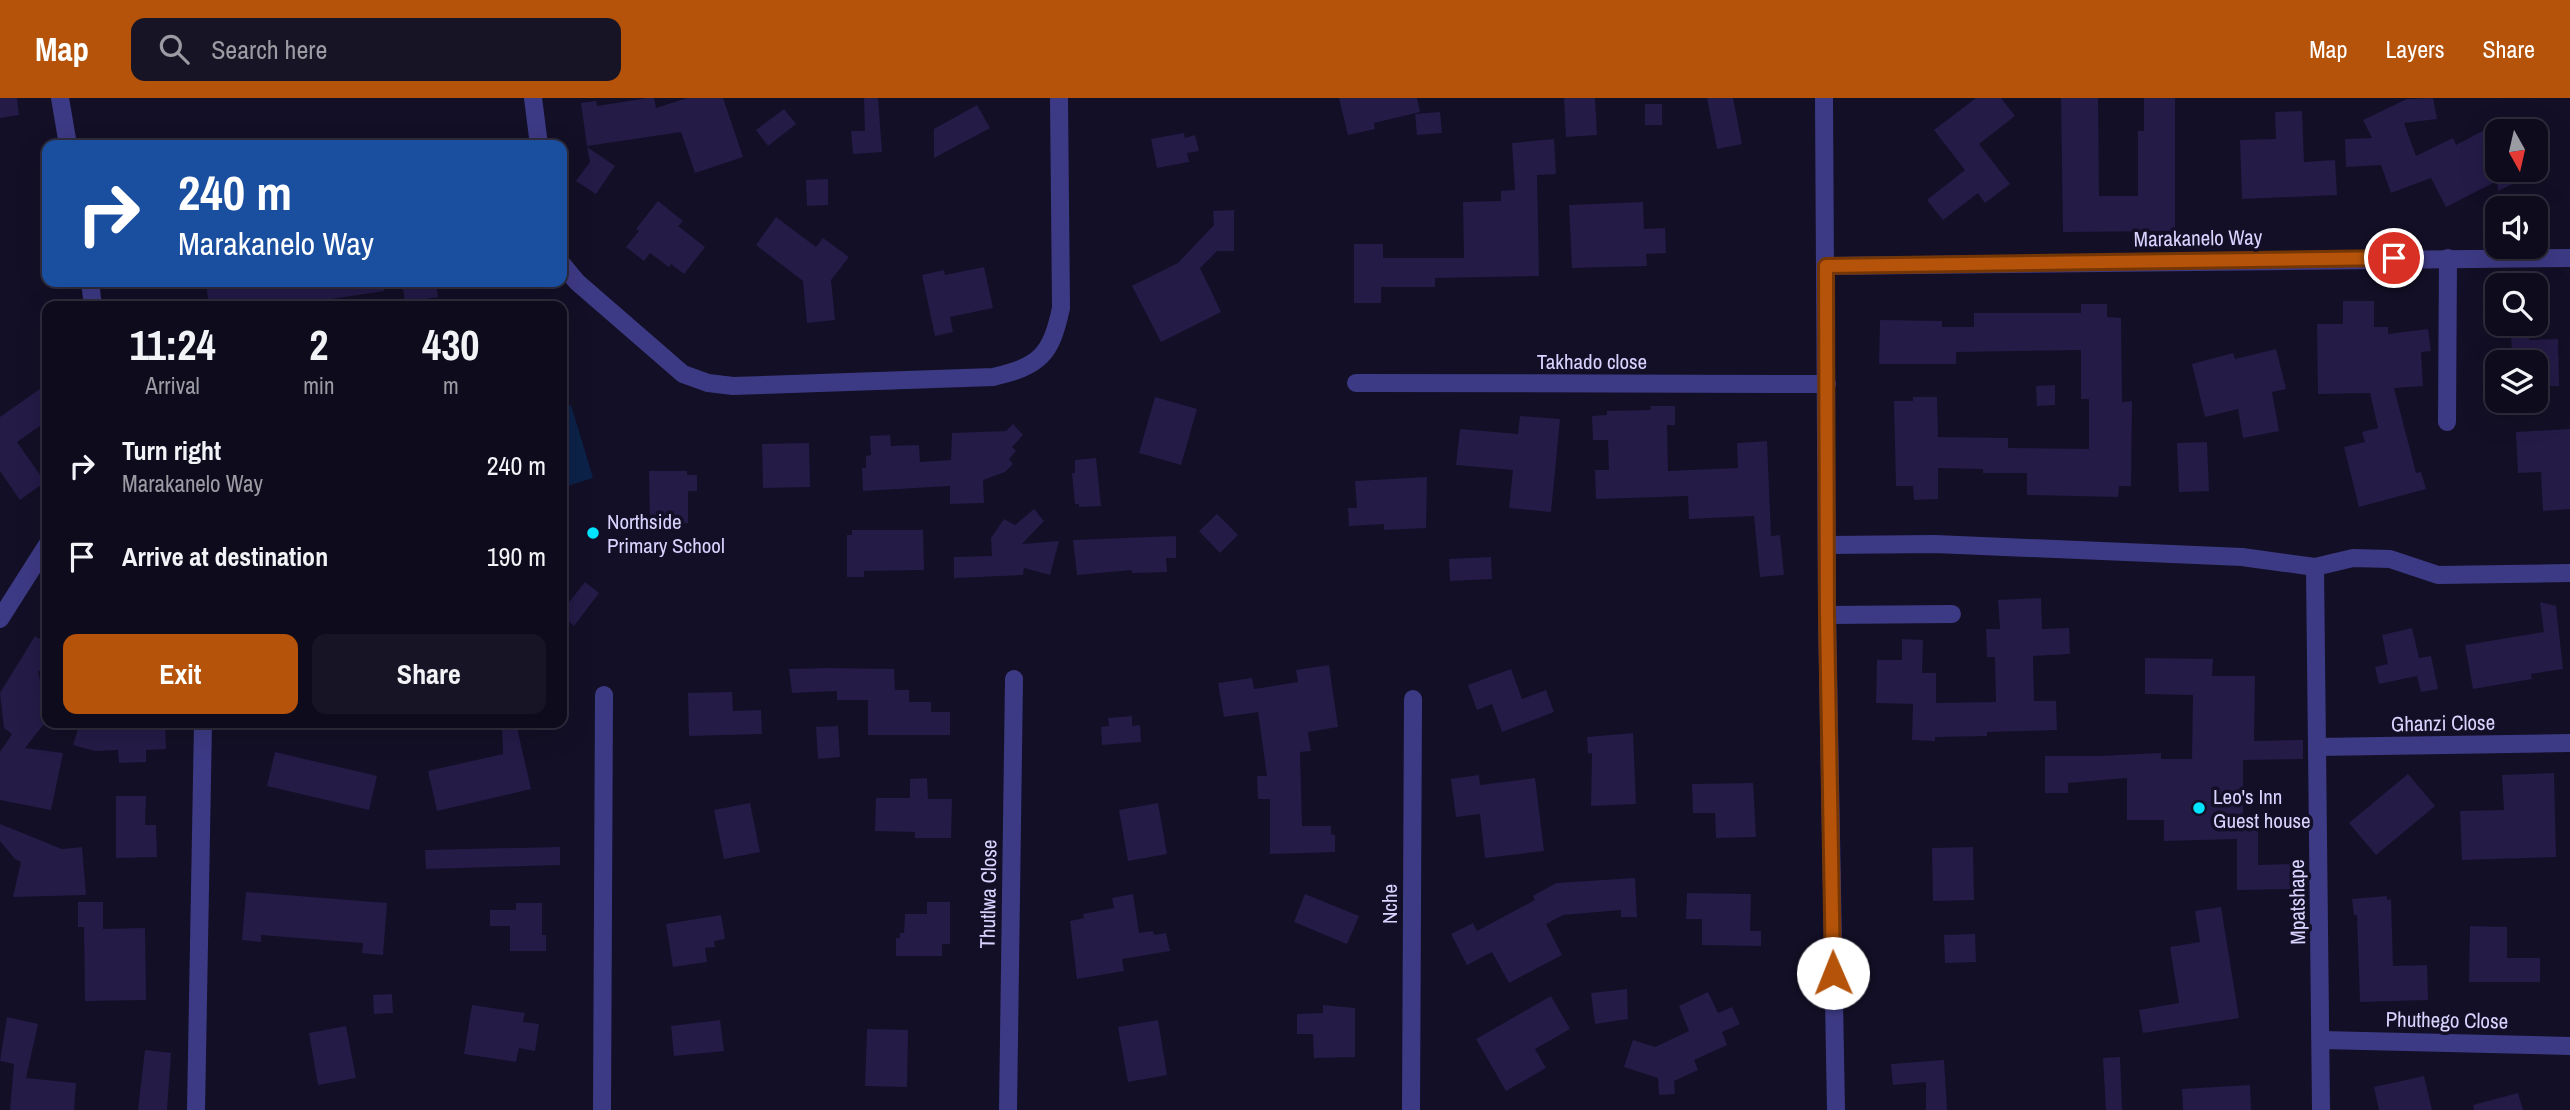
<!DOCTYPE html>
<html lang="en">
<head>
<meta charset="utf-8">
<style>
  body { margin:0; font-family:"Archivo Narrow",sans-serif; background:#171425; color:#f1f3f6; height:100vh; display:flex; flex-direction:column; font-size:26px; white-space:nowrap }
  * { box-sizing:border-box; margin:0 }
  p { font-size:23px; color:#9b9ba3 }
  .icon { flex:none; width:38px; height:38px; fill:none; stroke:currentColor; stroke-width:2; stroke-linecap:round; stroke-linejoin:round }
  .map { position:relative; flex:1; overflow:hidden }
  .drawer { position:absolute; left:42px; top:203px; width:525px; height:427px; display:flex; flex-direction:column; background:#0e0b1c; border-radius:14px; box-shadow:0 7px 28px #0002,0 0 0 2px #2e2b3b }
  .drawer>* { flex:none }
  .hud { position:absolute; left:42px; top:42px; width:525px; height:147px; border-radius:14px; box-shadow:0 7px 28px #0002,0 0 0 2px #2e2b3b; background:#1a4fa0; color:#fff; overflow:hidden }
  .needle { width:46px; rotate:172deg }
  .fabs { position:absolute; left:2485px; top:21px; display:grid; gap:14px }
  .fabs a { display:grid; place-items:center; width:63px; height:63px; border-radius:14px; background:#0e0b1c; box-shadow:0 7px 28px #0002,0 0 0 2px #2e2b3b; font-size:35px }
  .pin { position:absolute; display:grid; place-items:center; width:60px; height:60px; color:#fff; margin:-30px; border:4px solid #fff; border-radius:50%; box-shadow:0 2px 7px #0007 }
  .me { position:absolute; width:77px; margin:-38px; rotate:359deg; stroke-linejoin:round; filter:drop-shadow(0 0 5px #0008) }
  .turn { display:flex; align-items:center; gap:24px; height:147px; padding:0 21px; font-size:32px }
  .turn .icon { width:91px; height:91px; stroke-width:2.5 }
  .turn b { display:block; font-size:49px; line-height:60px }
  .eta { display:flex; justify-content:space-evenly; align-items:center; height:119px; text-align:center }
  .eta b { font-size:42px; font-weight:800; line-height:49px }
  .cta { display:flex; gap:14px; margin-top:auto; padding:14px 21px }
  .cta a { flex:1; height:80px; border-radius:14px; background:#b45309; color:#fff; font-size:28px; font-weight:800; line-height:80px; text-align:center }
  .cta a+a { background:#171425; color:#f1f3f6 }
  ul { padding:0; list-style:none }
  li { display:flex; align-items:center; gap:21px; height:91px; padding:0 21px }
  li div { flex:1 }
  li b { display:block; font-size:26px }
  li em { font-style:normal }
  header { display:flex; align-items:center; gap:42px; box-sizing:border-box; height:98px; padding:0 35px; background:#b45309; color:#fff }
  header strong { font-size:33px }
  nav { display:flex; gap:38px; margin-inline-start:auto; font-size:24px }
  .search { width:490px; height:63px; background:#171425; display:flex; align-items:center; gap:18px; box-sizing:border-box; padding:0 24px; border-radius:14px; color:#9b9ba3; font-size:26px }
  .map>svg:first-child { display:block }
</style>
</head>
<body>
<header>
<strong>Map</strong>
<div class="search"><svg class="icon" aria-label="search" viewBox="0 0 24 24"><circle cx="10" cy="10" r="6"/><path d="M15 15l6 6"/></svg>Search here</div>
<nav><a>Map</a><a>Layers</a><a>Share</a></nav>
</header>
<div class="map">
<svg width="2570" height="1012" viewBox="0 0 2570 1012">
  <rect width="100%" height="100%" fill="#130f26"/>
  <!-- water -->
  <polygon fill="#0c2248" points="571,307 593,380 564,389 562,381 562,310"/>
  <!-- building -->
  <g fill="#241b47">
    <polygon points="0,0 17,0 19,17 0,20"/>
    <polygon points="647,0 654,0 656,10 687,0 723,0 743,59 695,75 681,34 587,48 581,5 596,3 597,8"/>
    <polygon points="864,0 878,0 882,54 853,56 851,33 865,33"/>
    <polygon points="1339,0 1417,0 1420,14 1374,25 1375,31 1348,37"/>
    <polygon points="1564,0 1595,0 1597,37 1566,39"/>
    <polygon points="1707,0 1733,0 1742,46 1717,51"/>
    <polygon points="1976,0 2001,0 2015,18 1979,46 2010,86 1985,105 1978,95 1943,122 1927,102 1965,72 1934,32"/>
    <polygon points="2061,0 2098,0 2099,98 2138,98 2138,33 2144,33 2144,0 2175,0 2175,133 2063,134"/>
    <polygon points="2433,0 2437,21 2404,25 2416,58 2453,40 2456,47 2492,28 2497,39 2497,72 2514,72 2519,83 2498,93 2497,83 2446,109 2431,80 2391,95 2381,67 2346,69 2345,41 2372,40 2363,22 2407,1"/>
    <rect x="1645" y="6" width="17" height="21"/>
    <polygon points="977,7 990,30 934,60 934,31"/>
    <polygon points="784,11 796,26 768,48 756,32"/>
    <polygon points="2302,13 2304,64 2335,62 2337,97 2242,101 2240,42 2276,41 2275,14"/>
    <polygon points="1440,14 1442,35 1417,37 1415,16"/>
    <polygon points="1184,35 1185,40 1195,37 1199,53 1187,55 1189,64 1157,70 1151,41"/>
    <polygon points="1554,41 1556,76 1537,77 1539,178 1435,180 1435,189 1381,189 1381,205 1354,205 1354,146 1383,146 1383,160 1464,160 1463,104 1501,103 1501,93 1515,92 1512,45"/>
    <polygon points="587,49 615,68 596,96 576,83 590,64"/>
    <polygon points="828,81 828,107 807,108 806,82"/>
    <polygon points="658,103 683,123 678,128 705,149 684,176 671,166 669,169 650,155 644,163 626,149 639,133 636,131"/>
    <polygon points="1643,104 1644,131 1665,130 1666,155 1646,156 1647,168 1572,170 1569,107"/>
    <polygon points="1234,112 1234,153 1217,153 1200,170 1221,214 1161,244 1132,188 1178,165 1214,127 1213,113"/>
    <polygon points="776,119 816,149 823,140 849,159 831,182 835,222 807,225 803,183 756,147"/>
    <polygon points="984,169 993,210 950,219 953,234 935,238 922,177 944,172 945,177"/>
    <polygon points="206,184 383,184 384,193 312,204 313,208 209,208"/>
    <polygon points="402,184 436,184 438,199 405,204"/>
    <polygon points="2343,203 2374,203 2374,229 2388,229 2388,236 2428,231 2431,253 2421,254 2423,288 2394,290 2416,375 2421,374 2426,391 2359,409 2344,349 2365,344 2362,334 2378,330 2370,295 2318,296 2317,226 2343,226"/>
    <polygon points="2081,206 2107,206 2107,219 2121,220 2122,304 2132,303 2131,388 2119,388 2118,399 2027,397 2027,375 1983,375 1983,371 1938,370 1938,401 1914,402 1913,388 1896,388 1894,303 1913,303 1913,299 1937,299 1938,339 2008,340 2008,350 2089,351 2089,301 2081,301 2081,252 1956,254 1956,266 1879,266 1880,222 1942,223 1942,229 1974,229 1974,215 2081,215"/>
    <polygon points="2529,227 2529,242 2558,241 2559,288 2536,288 2536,264 2512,264 2511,228"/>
    <polygon points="2276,251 2286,291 2272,294 2279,333 2243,340 2238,311 2205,319 2192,266 2233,255 2235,261"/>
    <polygon points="47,286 47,323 17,344 45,384 20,402 0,373 0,319"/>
    <polygon points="2055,287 2055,307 2037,308 2036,288"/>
    <polygon points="1155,299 1197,311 1181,367 1139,355"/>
    <polygon points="1650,308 1675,308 1675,327 1667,327 1668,373 1738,370 1737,345 1767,343 1771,438 1780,437 1784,477 1760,479 1754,418 1689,421 1688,398 1596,401 1595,372 1609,372 1608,342 1593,342 1592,318 1607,317 1607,313 1651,312"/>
    <polygon points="1520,318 1560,321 1551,414 1509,410 1513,372 1456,367 1460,331 1518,336"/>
    <polygon points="1013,326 1023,337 1012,349 1016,353 1009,361 1013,366 1005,374 983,382 984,405 950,406 950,388 863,393 862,370 866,370 866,358 871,357 870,338 890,337 891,348 919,347 920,364 951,362 952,335 1006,333"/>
    <polygon points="2570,331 2570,411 2543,413 2541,374 2518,375 2516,334"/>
    <polygon points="2207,344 2209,393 2179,394 2177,345"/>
    <polygon points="809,345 810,389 763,390 762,346"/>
    <polygon points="1096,360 1101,408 1079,409 1079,406 1075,406 1072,375 1075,375 1075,362"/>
    <polygon points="649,373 687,373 687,377 697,377 697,393 688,393 688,425 650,425"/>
    <polygon points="1427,379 1426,430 1384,432 1384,426 1349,428 1348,410 1357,410 1355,383"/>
    <polygon points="1034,411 1044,423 1022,446 1059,443 1050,477 1024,470 1023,477 954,480 954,459 992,458 991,440 1004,421 1015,427"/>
    <polygon points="1217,416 1238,437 1220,455 1199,433"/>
    <polygon points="852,432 923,432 924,472 864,473 864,479 847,479 847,437 852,437"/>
    <polygon points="1176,438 1176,460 1166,460 1167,474 1132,475 1132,472 1077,477 1073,442"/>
    <polygon points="1491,459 1492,481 1450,483 1449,461"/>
    <polygon points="585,484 599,495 574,528 562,518 562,513"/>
    <polygon points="2041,500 2042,531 2069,530 2070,556 2033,558 2034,603 2056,603 2057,632 1987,634 1987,638 1935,639 1935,643 1912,642 1913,606 1876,605 1877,562 1902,562 1902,541 1923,542 1922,575 1936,575 1936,605 1996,604 1995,559 1987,559 1986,531 2000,531 1998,502"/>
    <polygon points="2540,504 2556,508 2563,571 2531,576 2532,581 2473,591 2465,547 2544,534"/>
    <polygon points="2412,530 2419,560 2431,558 2438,591 2421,594 2417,578 2379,586 2375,569 2388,566 2382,537"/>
    <polygon points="35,538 47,546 47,578 38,572 47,622 25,650 63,655 51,712 0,702 0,654 12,636 4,630 0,595"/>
    <polygon points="2145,560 2213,561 2212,578 2255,578 2254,643 2303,642 2303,661 2243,662 2243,732 2258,732 2258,767 2290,766 2290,791 2237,792 2237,741 2164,743 2164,722 2127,722 2127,680 2068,685 2068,695 2045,695 2045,658 2098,658 2161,655 2161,661 2192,661 2193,597 2145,596"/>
    <polygon points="1329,567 1338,629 1308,634 1311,653 1300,654 1302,728 1331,728 1331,736 1335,737 1335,754 1270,756 1270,701 1258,701 1257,678 1267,678 1258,614 1224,619 1218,585 1252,580 1254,591 1298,584 1296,572"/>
    <polygon points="826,570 894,571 895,592 909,592 909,604 931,604 931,614 950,614 950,637 868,637 868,602 837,602 837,593 792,595 789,571"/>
    <polygon points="1511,571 1522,601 1546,592 1554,614 1502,634 1492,606 1477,612 1468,587"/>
    <polygon points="732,594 733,613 761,612 762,636 689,638 688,595"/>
    <polygon points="1132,618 1132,628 1140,627 1141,644 1102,647 1101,629 1109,628 1108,620"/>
    <polygon points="80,625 165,625 166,651 146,652 146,664 119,665 118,652 95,653 73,647"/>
    <polygon points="502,625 516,625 531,691 437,713 428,673 503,656"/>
    <polygon points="838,628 840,659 818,661 816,629"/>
    <polygon points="1633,635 1636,706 1591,708 1592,655 1588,656 1587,639"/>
    <polygon points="275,654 377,678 369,712 267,688"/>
    <polygon points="2554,675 2556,759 2462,762 2460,713 2504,712 2502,677"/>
    <polygon points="2408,676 2435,708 2376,757 2349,725"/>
    <polygon points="1479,677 1480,687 1535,680 1544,753 1485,760 1480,716 1456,719 1451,681"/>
    <polygon points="927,680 928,701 952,701 951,740 915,740 915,734 875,733 876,700 910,700 910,681"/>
    <polygon points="1753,685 1756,739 1716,740 1715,715 1693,715 1692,686"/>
    <polygon points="116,698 146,698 145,727 156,727 157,759 116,760"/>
    <polygon points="750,705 760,754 724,761 714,712"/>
    <polygon points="1158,705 1167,756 1128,763 1119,712"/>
    <polygon points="0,726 62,751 82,749 86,797 13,799 21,764 15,761 0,743"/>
    <polygon points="560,749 560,767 426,771 425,752"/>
    <polygon points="1973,749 1974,802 1933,803 1932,750"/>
    <polygon points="1635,780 1637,819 1621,819 1621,812 1563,817 1546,826 1562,857 1509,885 1492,854 1467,867 1451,836 1473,825 1477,833 1535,802 1533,798 1556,785"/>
    <polygon points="246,794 387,805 383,857 362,855 363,845 261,837 261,844 242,842"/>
    <polygon points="1687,795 1751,796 1750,833 1761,833 1761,848 1702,847 1702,821 1686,821"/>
    <polygon points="1133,796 1139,835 1153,833 1154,837 1166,835 1170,853 1122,861 1124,873 1077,881 1070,823 1084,820 1083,816 1114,810 1112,800"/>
    <polygon points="1305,796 1359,818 1347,846 1294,824"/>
    <polygon points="2387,798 2387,802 2391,801 2393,868 2427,867 2428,902 2360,904 2357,817 2354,817 2352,801"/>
    <polygon points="78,804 103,804 103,831 145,830 146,902 85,903 84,829 78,829"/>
    <polygon points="927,804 950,804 950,846 942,846 942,858 896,858 896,840 900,840 900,835 904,835 905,816 927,816"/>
    <polygon points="516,805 542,805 542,837 546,837 546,853 510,853 510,828 490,828 490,812 516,812"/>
    <polygon points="2221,809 2239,920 2143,935 2139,912 2179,905 2170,849 2200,844 2195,813"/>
    <polygon points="721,817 725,841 714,843 715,849 705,850 707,864 673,869 666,826"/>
    <polygon points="2470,828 2507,829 2507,860 2540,860 2540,884 2469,884"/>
    <polygon points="1975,836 1976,864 1945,865 1944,837"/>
    <polygon points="1627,891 1628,921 1595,926 1591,895"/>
    <polygon points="1708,894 1718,915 1732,909 1740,926 1722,934 1727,947 1694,962 1698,972 1674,983 1675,996 1659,997 1658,980 1624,969 1633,942 1655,949 1689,933 1679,908"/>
    <polygon points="392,896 393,915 374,916 373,897"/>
    <polygon points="1551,898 1570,931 1535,951 1546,970 1506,993 1476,941"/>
    <polygon points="472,907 525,915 523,924 539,926 535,953 519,950 516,964 464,956"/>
    <polygon points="1323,907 1355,910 1355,959 1314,960 1313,936 1297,936 1297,916 1323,915"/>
    <polygon points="7,919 38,926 26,980 76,985 74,1012 10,1012 14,966 0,963"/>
    <polygon points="720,922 724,953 674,958 671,928"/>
    <polygon points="1158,922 1167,977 1128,984 1118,929"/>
    <polygon points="346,928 356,980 318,987 309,935"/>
    <polygon points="867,931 908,932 907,989 865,988"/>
    <polygon points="145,952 171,955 167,1012 138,1012"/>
    <polygon points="2120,959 2122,1012 2106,1012 2103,960"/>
    <polygon points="1944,962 1947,1012 1926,1012 1926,984 1893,987 1891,966"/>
    <polygon points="2424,978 2432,1012 2379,1012 2374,989"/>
    <polygon points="2250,987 2251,1012 2183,1012 2182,991"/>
    <polygon points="2518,995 2523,1012 2474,1012 2473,1007"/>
  </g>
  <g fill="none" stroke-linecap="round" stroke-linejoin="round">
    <!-- minor -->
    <g stroke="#3d3a85" stroke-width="18">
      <polyline points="60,0 68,47"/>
      <polyline points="533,0 539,47"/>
      <polyline points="1824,0 1827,517 1836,1012"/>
      <path d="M562 166 577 184 683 276 708 285 733 288 993 279C1040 268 1051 257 1061 210L1059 0"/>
      <polyline points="1826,168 2570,160"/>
      <polyline points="90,184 93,208"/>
      <polyline points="1356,285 1827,286"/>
      <polyline points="2447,324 2448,160"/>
      <polyline points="1827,447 1935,446 2242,459 2315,469 2353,460 2390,461 2438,477 2570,475"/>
      <polyline points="2315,469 2321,1012"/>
      <polyline points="1827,517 1952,516"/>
      <polyline points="0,521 47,447"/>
      <polyline points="2317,649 2570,645"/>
      <polyline points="2322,942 2570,948"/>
      <polyline points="196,1012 203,625"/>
      <polyline points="602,1012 604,597"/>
      <polyline points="1008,1012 1014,581"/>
      <polyline points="1411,1012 1413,601"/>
    </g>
  </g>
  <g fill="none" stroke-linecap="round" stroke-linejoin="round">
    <defs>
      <polyline id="route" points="1833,875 1827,517 1826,168 2394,160"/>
    </defs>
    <!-- route casing -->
    <use href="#route" stroke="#753606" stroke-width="18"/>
    <!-- route -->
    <use href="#route" stroke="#b45309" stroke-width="12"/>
  </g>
  <!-- markers -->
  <g fill="#00e5ff" stroke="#130f26" stroke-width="2.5">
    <circle cx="593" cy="435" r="7"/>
    <circle cx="2199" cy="710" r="7"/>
  </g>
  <g text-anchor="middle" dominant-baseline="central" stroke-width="7" stroke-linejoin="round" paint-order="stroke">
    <!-- street labels -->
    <g font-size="21" fill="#d9d4ff" stroke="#130f26">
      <text transform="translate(2198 140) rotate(-1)">Marakanelo Way</text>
      <text x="1592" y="263">Takhado close</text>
      <text transform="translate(2443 625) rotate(-1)">Ghanzi Close</text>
      <text transform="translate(988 796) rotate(-89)">Thutlwa Close</text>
      <text transform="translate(2297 804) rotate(-91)">Mpatshape</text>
      <text transform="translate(1389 806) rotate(-90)">Nche</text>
      <text transform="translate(2447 922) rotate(1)">Phuthego Close</text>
    </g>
    <!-- poi labels -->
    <g font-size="21" fill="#d9d4ff" stroke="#130f26" text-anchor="start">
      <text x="607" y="423">Northside<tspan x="607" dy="24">Primary School</tspan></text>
      <text x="2213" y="698">Leo's Inn<tspan x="2213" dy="24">Guest house</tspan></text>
    </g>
  </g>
</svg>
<div class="fabs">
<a><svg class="needle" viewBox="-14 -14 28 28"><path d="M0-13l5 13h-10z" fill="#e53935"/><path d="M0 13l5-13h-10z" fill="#9b9ba3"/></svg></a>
<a><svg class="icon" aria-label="sound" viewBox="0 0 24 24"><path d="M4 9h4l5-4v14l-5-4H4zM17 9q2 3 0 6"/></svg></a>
<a><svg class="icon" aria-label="search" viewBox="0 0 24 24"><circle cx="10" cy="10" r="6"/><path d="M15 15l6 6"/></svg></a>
<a><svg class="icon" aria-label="layers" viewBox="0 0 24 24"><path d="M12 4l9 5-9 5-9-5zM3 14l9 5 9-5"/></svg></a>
</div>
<div class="pin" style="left:2394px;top:160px;background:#d93025"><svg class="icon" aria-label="arrive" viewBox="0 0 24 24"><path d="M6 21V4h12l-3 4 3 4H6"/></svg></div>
<svg class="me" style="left:1833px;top:875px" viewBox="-20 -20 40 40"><circle r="19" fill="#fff"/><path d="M0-13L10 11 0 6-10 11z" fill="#b45309"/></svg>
<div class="hud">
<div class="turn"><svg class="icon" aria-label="right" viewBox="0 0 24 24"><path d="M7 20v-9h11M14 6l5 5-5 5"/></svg><div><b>240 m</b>Marakanelo Way</div></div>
</div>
<section class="drawer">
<div class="eta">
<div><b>11:24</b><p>Arrival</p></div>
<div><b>2</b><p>min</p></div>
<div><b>430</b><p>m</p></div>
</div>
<ul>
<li><svg class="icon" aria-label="right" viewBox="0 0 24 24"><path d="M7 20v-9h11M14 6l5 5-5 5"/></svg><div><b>Turn right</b><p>Marakanelo Way</p></div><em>240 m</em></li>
<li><svg class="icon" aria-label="arrive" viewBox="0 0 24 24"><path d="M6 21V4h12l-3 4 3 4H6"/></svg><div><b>Arrive at destination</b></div><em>190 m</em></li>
</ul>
<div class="cta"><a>Exit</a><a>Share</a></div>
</section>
</div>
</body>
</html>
